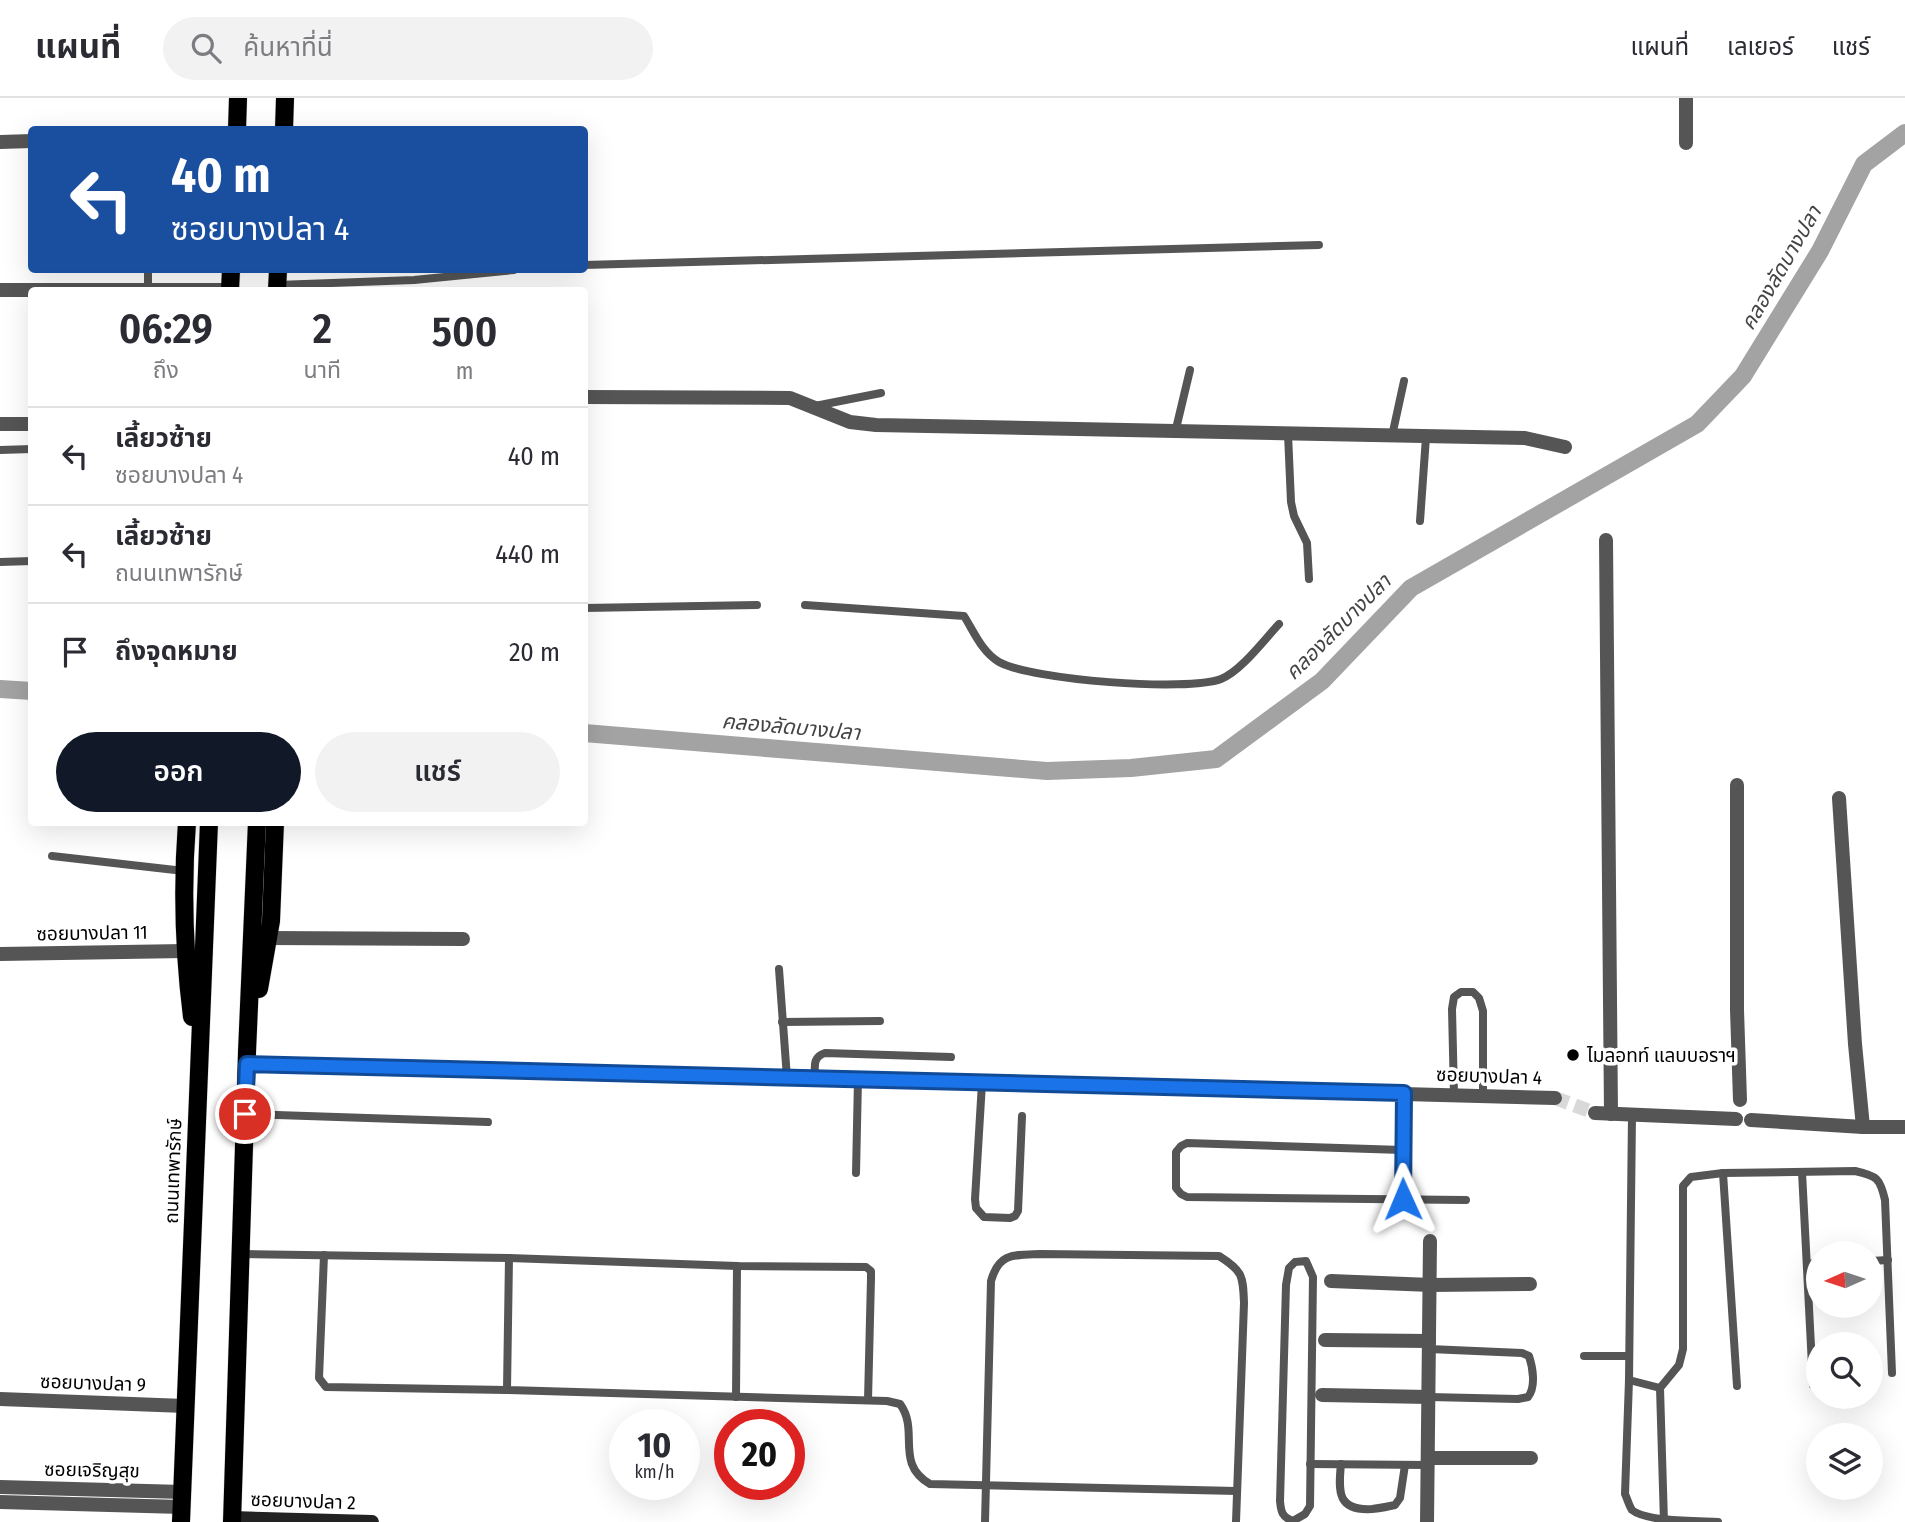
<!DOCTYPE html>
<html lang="th">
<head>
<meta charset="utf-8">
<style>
  body { margin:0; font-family:"Fira Sans Condensed","Noto Sans Thai",sans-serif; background:#f2f2f3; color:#2b2b33; height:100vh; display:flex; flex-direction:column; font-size:26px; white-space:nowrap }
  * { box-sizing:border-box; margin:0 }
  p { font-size:23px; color:#7c7c81 }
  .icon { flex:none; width:38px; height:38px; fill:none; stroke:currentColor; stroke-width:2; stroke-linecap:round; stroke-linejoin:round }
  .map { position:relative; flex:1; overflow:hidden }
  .sheet { position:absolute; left:28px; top:189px; width:560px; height:539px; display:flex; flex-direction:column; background:#fff; border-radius:7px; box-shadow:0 7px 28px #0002 }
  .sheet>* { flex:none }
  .banner { position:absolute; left:28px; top:28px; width:560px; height:147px; border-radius:7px; box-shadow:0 7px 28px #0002; background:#1a4fa0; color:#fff; overflow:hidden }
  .needle { width:46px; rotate:267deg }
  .buttons { position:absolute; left:1806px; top:1143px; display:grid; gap:14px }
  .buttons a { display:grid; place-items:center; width:77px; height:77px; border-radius:50%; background:#fff; box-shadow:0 7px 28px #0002; font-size:35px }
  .speed { position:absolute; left:609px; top:1311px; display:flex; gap:14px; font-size:35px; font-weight:700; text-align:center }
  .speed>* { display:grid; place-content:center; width:91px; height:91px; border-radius:50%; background:#fff; box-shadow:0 7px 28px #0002; line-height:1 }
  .speed small { font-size:18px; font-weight:400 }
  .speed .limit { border:10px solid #d22; background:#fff; color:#111 }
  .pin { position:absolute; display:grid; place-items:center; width:60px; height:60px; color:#fff; margin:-30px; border:4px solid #fff; border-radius:50%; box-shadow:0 2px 7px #0007 }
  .me { position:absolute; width:77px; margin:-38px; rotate:359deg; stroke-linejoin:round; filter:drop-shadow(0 0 5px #0008) }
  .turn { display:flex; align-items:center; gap:24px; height:147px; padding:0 28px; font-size:32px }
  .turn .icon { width:91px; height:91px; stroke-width:2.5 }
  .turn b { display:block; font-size:49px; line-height:60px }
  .eta { display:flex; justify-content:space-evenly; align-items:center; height:119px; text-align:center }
  .eta b { font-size:42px; font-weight:600; line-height:49px }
  .cta { display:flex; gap:14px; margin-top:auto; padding:14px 28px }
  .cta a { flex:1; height:80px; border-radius:42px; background:#111827; color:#fff; font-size:28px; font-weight:600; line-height:80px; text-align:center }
  .cta a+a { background:#f2f2f3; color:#2b2b33 }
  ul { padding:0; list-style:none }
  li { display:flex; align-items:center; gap:21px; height:98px; padding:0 28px; border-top:2px solid #e1e1e2 }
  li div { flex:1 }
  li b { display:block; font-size:26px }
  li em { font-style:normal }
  header { display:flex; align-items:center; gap:42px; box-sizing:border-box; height:98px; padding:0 35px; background:#fff; border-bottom:2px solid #e1e1e2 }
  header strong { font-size:33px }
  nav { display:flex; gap:38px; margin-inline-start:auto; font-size:24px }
  .search { width:490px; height:63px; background:#f2f2f3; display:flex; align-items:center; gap:18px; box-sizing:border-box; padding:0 24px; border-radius:38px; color:#7c7c81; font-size:26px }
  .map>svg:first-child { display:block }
</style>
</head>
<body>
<header>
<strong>แผนที่</strong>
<div class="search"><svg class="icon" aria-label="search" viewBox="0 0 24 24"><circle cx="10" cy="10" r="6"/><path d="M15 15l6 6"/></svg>ค้นหาที่นี่</div>
<nav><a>แผนที่</a><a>เลเยอร์</a><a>แชร์</a></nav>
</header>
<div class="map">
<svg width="1905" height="1424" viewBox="0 0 1905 1424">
  <rect width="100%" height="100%" fill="#fff"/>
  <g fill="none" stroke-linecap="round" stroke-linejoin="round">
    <!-- canal -->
    <g stroke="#a3a3a3" stroke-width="18">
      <polyline points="0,591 32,593"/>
      <polyline points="584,635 1047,673 1131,670 1216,661 1322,583 1411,490 1697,326 1743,278 1820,153 1864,66 1905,35"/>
    </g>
    <!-- street-tunnel -->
    <polyline stroke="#d9d9d9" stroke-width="14" stroke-dasharray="14 7" stroke-linecap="butt" points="1555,1000 1595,1015"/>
    <defs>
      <g id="primary">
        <polyline points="237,32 238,0"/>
        <polyline points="284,32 285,0"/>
        <polyline points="230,192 231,172"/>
        <polyline points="277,192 278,172"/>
        <path d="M187 724C182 789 184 855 192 919"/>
        <polyline points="259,891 271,823 275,724"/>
        <polyline points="181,1424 209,724"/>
        <polyline points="232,1424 247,954 257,724"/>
      </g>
    </defs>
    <!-- primary casing -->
    <use href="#primary" stroke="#dbdbdb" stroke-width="19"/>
    <!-- lane -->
    <g stroke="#555" stroke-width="8">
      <polyline points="584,167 1319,147"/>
      <polyline points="148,172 148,192"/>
      <polyline points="277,187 414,182 514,172"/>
      <polyline points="815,308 881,295"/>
      <polyline points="1175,335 1190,272"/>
      <polyline points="1288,336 1291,404 1294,418 1307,445 1309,481"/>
      <polyline points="1392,338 1404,283"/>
      <polyline points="0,352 32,351"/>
      <polyline points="1420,423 1426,339"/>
      <polyline points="0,464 32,463"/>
      <path d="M805 507 964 518C974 534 982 554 999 564 1032 582 1187 594 1221 581 1241 573 1264 542 1279 526"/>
      <polyline points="584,510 757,507"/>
      <polyline points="52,758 184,773"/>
      <polyline points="779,871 787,980"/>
      <polyline points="782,924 880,923"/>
      <path d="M815 981C815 969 812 959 825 955L951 959"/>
      <polyline points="982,985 975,1101 976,1110 984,1119 1010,1120 1015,1118 1018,1113 1022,1018"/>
      <polyline points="1454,996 1452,911 1454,899 1461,894 1473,894 1479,900 1483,913 1483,997"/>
      <polyline points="245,1016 488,1024"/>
      <path d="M1632 1017 1629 1282 1625 1396C1627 1400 1629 1408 1632 1412 1647 1424 1698 1423 1718 1424"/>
      <polyline points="1402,1052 1187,1045 1181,1048 1176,1054 1176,1090 1181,1096 1187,1099 1466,1102"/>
      <polyline points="1802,1074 1813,1287"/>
      <polyline points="856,1075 858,981"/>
      <polyline points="1723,1075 1737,1288"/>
      <polyline points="1403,1101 1404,995"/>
      <path d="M241 1156 509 1160 507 1292 887 1303 900 1306C920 1333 894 1365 930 1386L1237 1393"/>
      <polyline points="324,1157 319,1280 326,1289 507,1292"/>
      <polyline points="509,1160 737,1168 866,1169 871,1173 871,1180 868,1302"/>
      <path d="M1306 1163 1313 1179 1310 1408 1305 1416 1293 1423C1282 1419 1281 1414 1280 1403L1286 1187 1289 1170 1295 1164Z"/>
      <polyline points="1871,1163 1888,1162"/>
      <polyline points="1807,1166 1818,1165"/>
      <polyline points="1584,1258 1629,1258"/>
      <polyline points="1629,1282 1660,1290 1664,1424"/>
      <path d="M1660 1290 1679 1267 1683 1251V1088L1691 1079 1723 1075 1855 1073C1877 1078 1880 1080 1885 1102L1892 1275"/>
      <polyline points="736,1299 737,1168"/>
      <path d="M1429 1299 1518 1301 1528 1299C1536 1289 1533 1270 1529 1258L1522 1255 1429 1251"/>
      <polyline points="1310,1366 1427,1367"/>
      <path d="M1341 1366C1338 1395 1338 1413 1372 1411 1380 1410 1387 1409 1395 1407L1400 1400 1405 1367"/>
      <path d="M985 1424 991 1183C999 1155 1013 1157 1040 1156L1219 1158C1243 1173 1243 1178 1244 1205L1236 1424"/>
    </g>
    <!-- street -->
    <g stroke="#555" stroke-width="14">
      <polyline points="0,44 32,43"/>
      <polyline points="1686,45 1686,0"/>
      <polyline points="0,192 230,192"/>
      <polyline points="584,299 790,300 850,324 876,327 1525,340 1565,349"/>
      <polyline points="0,326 32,326"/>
      <polyline points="1606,442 1611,1016"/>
      <polyline points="1737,687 1737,912 1740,1002"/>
      <polyline points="1839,700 1855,946 1863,1029"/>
      <polyline points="268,840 463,841"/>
      <polyline points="0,856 185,853"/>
      <polyline points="246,966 1555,1000"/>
      <polyline points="1595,1015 1736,1021"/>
      <polyline points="1751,1022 1863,1029 1905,1029"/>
      <polyline points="1331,1183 1431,1187 1530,1186"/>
      <polyline points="1325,1242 1429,1243"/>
      <polyline points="1322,1297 1429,1299"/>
      <polyline points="0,1301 185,1308"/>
      <polyline points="1428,1360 1531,1360"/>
      <polyline points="0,1389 183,1394"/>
      <polyline points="0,1404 182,1409"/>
      <polyline points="1427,1424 1430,1143"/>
    </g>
    <!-- secondary -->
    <polyline stroke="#222" stroke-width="14" points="232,1420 372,1424"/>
    <!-- primary -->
    <use href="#primary" stroke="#000" stroke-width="18"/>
  </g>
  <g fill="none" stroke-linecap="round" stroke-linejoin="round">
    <defs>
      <polyline id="route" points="245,1016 247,966 1404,995 1403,1101"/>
    </defs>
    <!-- route casing -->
    <use href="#route" stroke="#114b97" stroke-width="18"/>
    <!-- route -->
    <use href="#route" stroke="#1a73e8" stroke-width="12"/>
  </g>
  <!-- markers -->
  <circle fill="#000" stroke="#fff" stroke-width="2.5" cx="1573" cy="957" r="7"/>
  <g text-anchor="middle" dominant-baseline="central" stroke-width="7" stroke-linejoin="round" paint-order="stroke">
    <!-- street labels -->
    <g font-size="19" fill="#000" stroke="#fff">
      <text transform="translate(92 835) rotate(-1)">ซอยบางปลา 11</text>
      <text transform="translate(1489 978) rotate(2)">ซอยบางปลา 4</text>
      <text transform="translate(173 1073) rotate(-88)">ถนนเทพารักษ์</text>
      <text transform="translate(93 1285) rotate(2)">ซอยบางปลา 9</text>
      <text transform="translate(92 1372) rotate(1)">ซอยเจริญสุข</text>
      <text transform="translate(303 1403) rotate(2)">ซอยบางปลา 2</text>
    </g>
    <!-- poi labels -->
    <g font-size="19" fill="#000" stroke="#fff" text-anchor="start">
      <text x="1587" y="957">ไมลอทท์ แลบบอราฯ</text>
    </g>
    <!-- water labels -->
    <g font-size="21" font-style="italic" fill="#444" stroke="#fff">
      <text transform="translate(1781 170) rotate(-60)">คลองลัดบางปลา</text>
      <text transform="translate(1338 529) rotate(-45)">คลองลัดบางปลา</text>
      <text transform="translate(791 629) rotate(5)">คลองลัดบางปลา</text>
    </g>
  </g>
</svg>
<div class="buttons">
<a><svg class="needle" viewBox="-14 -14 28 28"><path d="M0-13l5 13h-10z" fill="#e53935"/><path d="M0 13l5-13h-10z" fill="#7c7c81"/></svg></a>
<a><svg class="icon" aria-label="search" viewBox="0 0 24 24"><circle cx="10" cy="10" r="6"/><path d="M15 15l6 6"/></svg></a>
<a><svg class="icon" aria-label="layers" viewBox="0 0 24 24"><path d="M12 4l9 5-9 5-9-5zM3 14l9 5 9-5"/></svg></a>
</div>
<div class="speed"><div>10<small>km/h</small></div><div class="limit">20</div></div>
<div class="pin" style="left:245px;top:1016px;background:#d93025"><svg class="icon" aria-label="arrive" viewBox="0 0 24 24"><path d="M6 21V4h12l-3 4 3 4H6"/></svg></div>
<svg class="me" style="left:1403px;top:1101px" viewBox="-20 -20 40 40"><path d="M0-17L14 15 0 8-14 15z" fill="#1a73e8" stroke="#fff" stroke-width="4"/></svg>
<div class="banner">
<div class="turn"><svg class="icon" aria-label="left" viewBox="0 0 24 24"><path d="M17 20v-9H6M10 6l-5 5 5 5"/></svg><div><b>40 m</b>ซอยบางปลา 4</div></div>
</div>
<section class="sheet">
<div class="eta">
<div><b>06:29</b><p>ถึง</p></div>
<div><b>2</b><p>นาที</p></div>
<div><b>500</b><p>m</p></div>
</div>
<ul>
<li><svg class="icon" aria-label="left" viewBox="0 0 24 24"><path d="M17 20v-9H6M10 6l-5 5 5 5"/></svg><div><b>เลี้ยวซ้าย</b><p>ซอยบางปลา 4</p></div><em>40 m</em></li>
<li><svg class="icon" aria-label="left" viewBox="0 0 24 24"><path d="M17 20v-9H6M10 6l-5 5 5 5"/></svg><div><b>เลี้ยวซ้าย</b><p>ถนนเทพารักษ์</p></div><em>440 m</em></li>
<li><svg class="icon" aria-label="arrive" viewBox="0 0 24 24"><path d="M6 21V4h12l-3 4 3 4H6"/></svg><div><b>ถึงจุดหมาย</b></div><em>20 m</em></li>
</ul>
<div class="cta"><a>ออก</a><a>แชร์</a></div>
</section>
</div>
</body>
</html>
